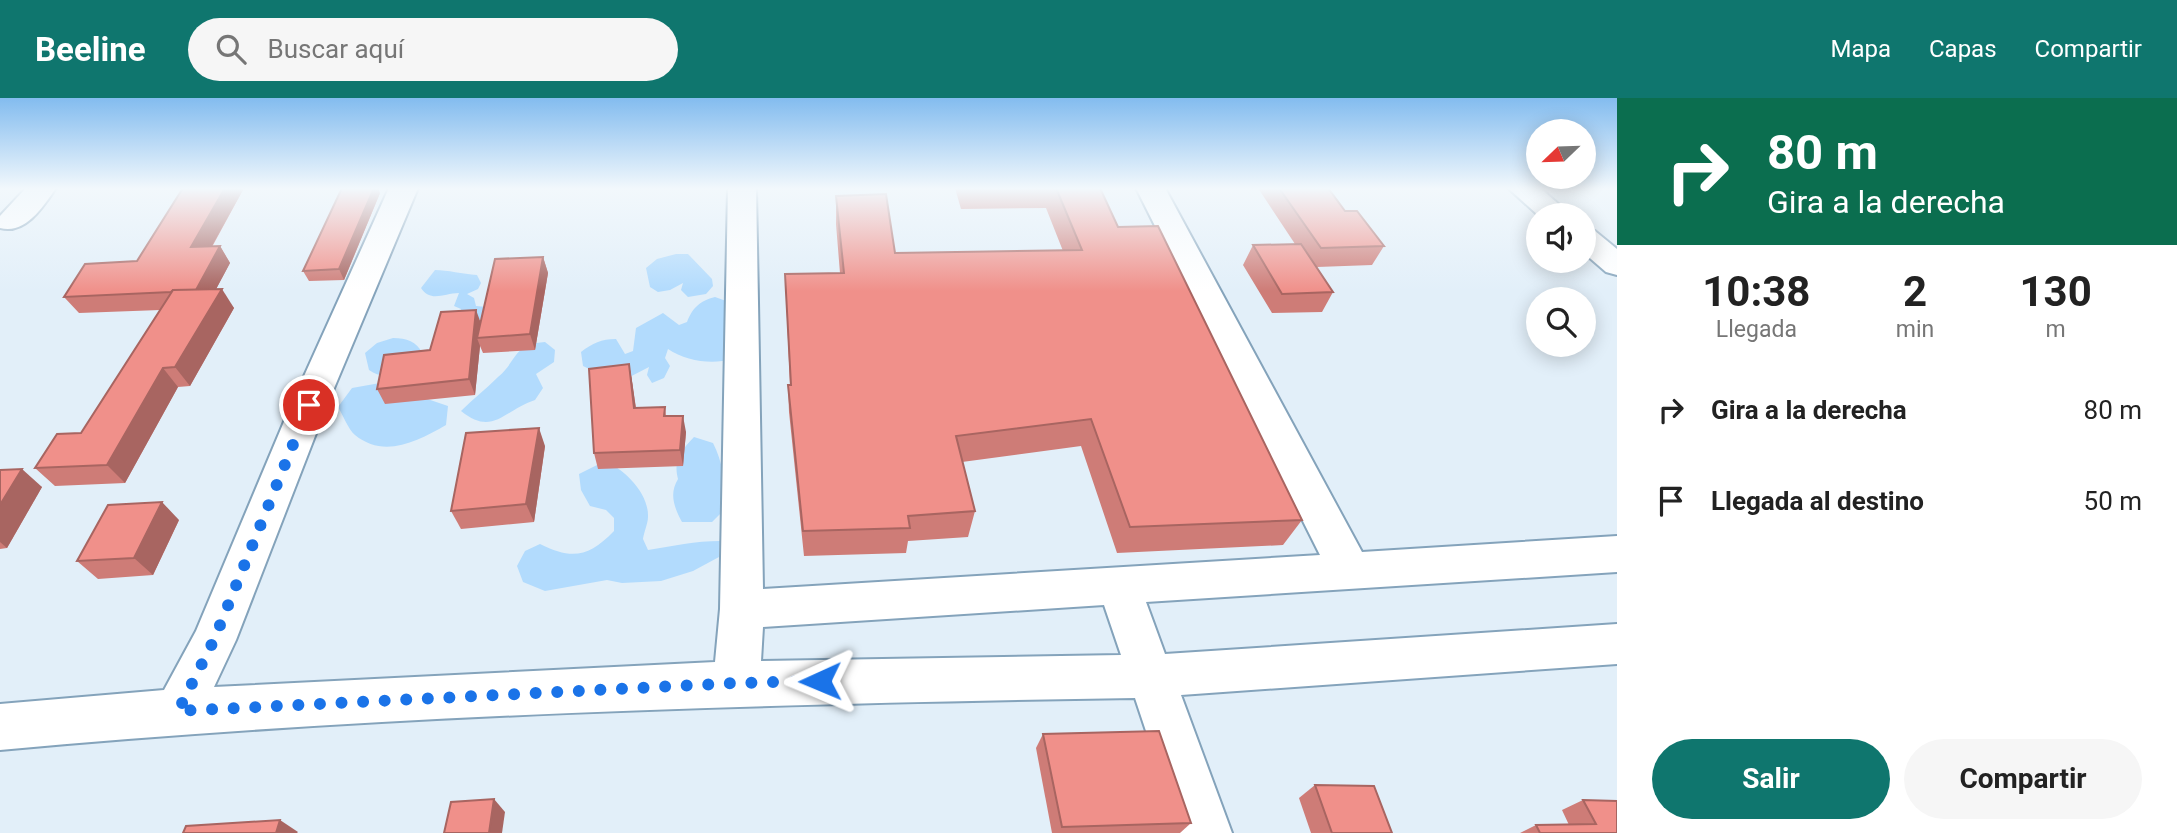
<!DOCTYPE html>
<html lang="es">
<head>
<meta charset="utf-8">
<style>
  body { margin:0; font-family:Roboto,sans-serif; background:#f6f6f6; color:#222; height:100vh; display:flex; flex-direction:column; font-size:26px; white-space:nowrap }
  * { box-sizing:border-box; margin:0 }
  p { font-size:23px; color:#767676 }
  .icon { flex:none; width:38px; height:38px; fill:none; stroke:currentColor; stroke-width:2; stroke-linecap:round; stroke-linejoin:round }
  .map { position:relative; flex:1; overflow:hidden }
  .panel { display:flex; flex-direction:column; background:#fff; width:560px }
  .panel>* { flex:none }
  .hud { background:#0b6e4f; color:#fff; overflow:hidden }
  .needle { width:46px; rotate:247deg }
  .controls { position:absolute; left:1526px; top:21px; display:grid; gap:14px }
  .controls a { display:grid; place-items:center; width:70px; height:70px; border-radius:50%; background:#fff; box-shadow:0 4px 18px #0003; font-size:35px }
  .pin { position:absolute; display:grid; place-items:center; width:60px; height:60px; color:#fff; margin:-30px; border:4px solid #fff; border-radius:50%; box-shadow:0 2px 7px #0007 }
  .me { position:absolute; width:77px; margin:-38px; rotate:269deg; stroke-linejoin:round; filter:drop-shadow(0 0 5px #0008) }
  .turn { display:flex; align-items:center; gap:24px; height:147px; padding:0 35px; font-size:32px }
  .turn .icon { width:91px; height:91px; stroke-width:2.5 }
  .turn b { display:block; font-size:49px; line-height:60px }
  .eta { display:flex; justify-content:space-evenly; align-items:center; height:119px; text-align:center }
  .eta b { font-size:42px; font-weight:700; line-height:49px }
  .action { display:flex; gap:14px; margin-top:auto; padding:14px 35px }
  .action a { flex:1; height:80px; border-radius:42px; background:#0f766e; color:#fff; font-size:28px; font-weight:700; line-height:80px; text-align:center }
  .action a+a { background:#f6f6f6; color:#222 }
  ul { padding:0; list-style:none }
  li { display:flex; align-items:center; gap:21px; height:91px; padding:0 35px }
  li div { flex:1 }
  li b { display:block; font-size:26px }
  li em { font-style:normal }
  header { display:flex; align-items:center; gap:42px; box-sizing:border-box; height:98px; padding:0 35px; background:#0f766e; color:#fff }
  header strong { font-size:33px }
  nav { display:flex; gap:38px; margin-inline-start:auto; font-size:24px }
  .search { width:490px; height:63px; background:#f6f6f6; display:flex; align-items:center; gap:18px; box-sizing:border-box; padding:0 24px; border-radius:38px; color:#767676; font-size:26px }
  main { display:flex; flex:1; min-height:0 }
  .map>svg:first-child { display:block }
</style>
</head>
<body>
<header>
<strong>Beeline</strong>
<div class="search"><svg class="icon" aria-label="search" viewBox="0 0 24 24"><circle cx="10" cy="10" r="6"/><path d="M15 15l6 6"/></svg>Buscar aquí</div>
<nav><a>Mapa</a><a>Capas</a><a>Compartir</a></nav>
</header>
<main>
<div class="map">
<svg width="1617" height="735" viewBox="0 0 1617 735">
  <rect width="100%" height="100%" fill="#e2eff9"/>
  <!-- green -->
  <g fill="#b2dbfd">
    <polygon points="676,156 688,156 712,181 713,188 706,196 688,199 681,192 683,185 670,192 658,194 650,189 646,170 657,161"/>
    <path d="M435 172C448 172 462 176 477 177L481 185 478 191 467 196 474 200 476 208 487 209 485 218 475 224 459 219 461 211 454 208 459 195C444 195 431 205 421 190Z"/>
    <path d="M715 199 729 204 732 261C712 267 686 263 668 251L665 260 670 268 664 280 652 285 647 277 649 269 618 285 583 268 581 254C593 245 601 241 616 241L625 256 633 253 636 230 663 215 679 227 687 224C693 209 700 203 715 199Z"/>
    <path d="M393 240C407 240 416 243 423 256 406 268 390 287 369 272L365 255 377 245Z"/>
    <path d="M545 244 555 252 554 264 536 276 543 290 535 302C504 312 493 339 461 313 473 301 486 291 498 279 518 262 513 246 545 244Z"/>
    <path d="M380 285 448 308 446 327C418 343 384 361 355 337 348 331 343 317 338 309L352 290Z"/>
    <path d="M694 339 713 345C723 364 724 385 730 406L712 424H682C674 409 669 396 678 381 673 361 681 353 694 339Z"/>
    <path d="M605 363C624 371 649 395 648 419 648 425 644 434 643 441L648 452C672 448 696 443 720 443L719 459 693 473 661 483 622 485 607 482 545 493 523 484 517 468 525 453 540 446C572 462 589 459 614 433V420L606 412 590 408 581 392 579 376Z"/>
  </g>
  <g fill="none" stroke-linecap="round" stroke-linejoin="round">
    <defs>
      <g id="minor">
        <path d="M26 90H56C43 109 25 137 0 130V118Z"/>
        <path d="M389 90H418L327 307 236 542 214 589 715 564 720 511 728 90H756L763 491 1320 457 1136 90H1165L1362 454 1617 438V474L1146 504 1165 556 1617 526V566L1181 597 1232 735H1180L1135 600C756 606 377 617 0 652V606L164 592 196 533 291 307ZM1104 507 1121 557 761 563 763 529Z"/>
        <polygon points="1508,90 1540,90 1571,117 1538,117"/>
        <polygon points="1584,131 1595,133 1617,151 1617,177 1606,174 1584,155"/>
      </g>
    </defs>
    <!-- minor casing -->
    <use href="#minor" stroke="#84a3bb" stroke-width="4"/>
    <!-- minor -->
    <use href="#minor" fill="#fff" fill-rule="evenodd"/>
  </g>
  <!-- wall -->
  <g fill="#ce7c77">
    <polygon points="183,90 244,90 212,149 220,148 230,165 216,191 234,210 190,288 178,289 125,385 55,388 35,370 81,335 160,212 79,215 64,199 137,163"/>
    <polygon points="955,90 1100,90 1118,129 1302,422 1283,447 1117,455 1081,348 962,364 975,413 968,439 908,443 906,455 804,458 789,314 788,287 790,287 785,176 840,175 836,126 836,98 895,155 1063,153 1046,110 961,111"/>
    <polygon points="1258,90 1328,90 1345,113 1384,148 1372,167 1317,169 1333,194 1322,214 1272,215 1243,167 1253,147 1295,146"/>
    <polygon points="380,95 344,182 309,183 303,173"/>
    <polygon points="543,159 548,175 535,252 483,255 480,248 475,297 385,306 377,291 430,252 480,224"/>
    <polygon points="629,266 632,283 636,310 665,309 666,318 686,334 683,368 598,371 594,355"/>
    <polygon points="545,348 534,424 461,431 451,413"/>
    <polygon points="0,372 42,389 7,450 0,451"/>
    <polygon points="179,422 153,477 98,481 77,463"/>
    <polygon points="1043,636 1191,725 1180,735 1052,735 1036,650"/>
    <polygon points="1315,687 1392,735 1311,735 1299,700"/>
    <polygon points="1583,702 1617,735 1520,735 1536,727 1569,727 1562,712"/>
  </g>
  <!-- shaded-wall -->
  <g fill="#a86561">
    <polygon points="225,90 244,90 202,166 191,149"/>
    <polygon points="374,90 378,90 380,95 344,182 339,171"/>
    <polygon points="220,148 230,165 206,210 195,193"/>
    <polygon points="543,159 548,175 535,252 530,236"/>
    <polygon points="222,191 234,210 190,288 175,269"/>
    <polygon points="476,212 482,228 477,240 480,248 475,297 469,281"/>
    <polygon points="629,266 632,283 638,326 634,310"/>
    <polygon points="163,270 178,289 125,385 107,367"/>
    <polygon points="683,318 686,334 683,368 680,352"/>
    <polygon points="539,330 545,348 534,424 526,406"/>
    <polygon points="22,371 42,389 7,450 0,444 0,407"/>
    <polygon points="162,404 179,422 153,477 134,460"/>
    <polygon points="494,701 505,714 502,735 489,735"/>
    <polygon points="280,722 298,734 297,735 276,735"/>
  </g>
  <!-- building -->
  <g fill="#f0908a" stroke="#a86561" stroke-width="2">
    <polygon points="183,90 225,90 191,149 220,148 196,192 173,192 171,194 64,199 85,166 137,163"/>
    <polygon points="342,90 374,90 339,171 303,173"/>
    <polygon points="1056,90 1100,90 1118,129 1158,128 1302,422 1130,429 1091,321 956,338 975,413 908,418 910,430 803,433 788,287 791,287 785,176 844,175 836,98 886,96 895,155 1082,152"/>
    <polygon points="1279,90 1328,90 1345,113 1357,113 1384,148 1321,150"/>
    <polygon points="1301,146 1333,194 1282,196 1253,147"/>
    <polygon points="543,159 530,236 477,240 495,161"/>
    <polygon points="222,191 175,269 163,270 107,367 35,370 57,336 81,335 173,192"/>
    <polygon points="476,212 469,281 377,291 384,257 430,252 441,214"/>
    <polygon points="629,266 634,310 665,309 664,318 683,318 680,352 594,355 589,271"/>
    <polygon points="539,330 526,406 451,413 466,335"/>
    <polygon points="22,371 0,407 0,372"/>
    <polygon points="162,404 134,460 77,463 108,407"/>
    <polygon points="1159,633 1191,725 1062,729 1043,636"/>
    <polygon points="1315,687 1374,688 1392,735 1332,735"/>
    <polygon points="494,701 489,735 444,735 451,704"/>
    <polygon points="1583,702 1617,703 1617,735 1540,735 1536,727 1596,726"/>
    <polygon points="280,722 276,735 183,735 186,728"/>
  </g>
  <!-- sky -->
  <linearGradient id="sky" x2="0" y2="1"><stop stop-color="#83bcef"/><stop offset="0.47" stop-color="#f2f8fc"/><stop offset="1" stop-color="#f2f8fc" stop-opacity="0"/></linearGradient>
  <rect width="1617" height="193" fill="url(#sky)"/>
  <g fill="none" stroke-linecap="round" stroke-linejoin="round">
    <!-- route -->
    <polyline stroke="#1a73e8" stroke-width="12" stroke-dasharray="0 21.6" points="309,307 214,542 178,613 736,585 820,583"/>
  </g>
</svg>
<div class="controls">
<a><svg class="needle" viewBox="-14 -14 28 28"><path d="M0-13l5 13h-10z" fill="#e53935"/><path d="M0 13l5-13h-10z" fill="#767676"/></svg></a>
<a><svg class="icon" aria-label="sound" viewBox="0 0 24 24"><path d="M4 9h4l5-4v14l-5-4H4zM17 9q2 3 0 6"/></svg></a>
<a><svg class="icon" aria-label="search" viewBox="0 0 24 24"><circle cx="10" cy="10" r="6"/><path d="M15 15l6 6"/></svg></a>
</div>
<div class="pin" style="left:309px;top:307px;background:#d93025"><svg class="icon" aria-label="arrive" viewBox="0 0 24 24"><path d="M6 21V4h12l-3 4 3 4H6"/></svg></div>
<svg class="me" style="left:820px;top:583px" viewBox="-20 -20 40 40"><path d="M0-17L14 15 0 8-14 15z" fill="#1a73e8" stroke="#fff" stroke-width="4"/></svg>
</div>
<section class="panel">
<div class="hud">
<div class="turn"><svg class="icon" aria-label="right" viewBox="0 0 24 24"><path d="M7 20v-9h11M14 6l5 5-5 5"/></svg><div><b>80 m</b>Gira a la derecha</div></div>
</div>
<div class="eta">
<div><b>10:38</b><p>Llegada</p></div>
<div><b>2</b><p>min</p></div>
<div><b>130</b><p>m</p></div>
</div>
<ul>
<li><svg class="icon" aria-label="right" viewBox="0 0 24 24"><path d="M7 20v-9h11M14 6l5 5-5 5"/></svg><div><b>Gira a la derecha</b></div><em>80 m</em></li>
<li><svg class="icon" aria-label="arrive" viewBox="0 0 24 24"><path d="M6 21V4h12l-3 4 3 4H6"/></svg><div><b>Llegada al destino</b></div><em>50 m</em></li>
</ul>
<div class="action"><a>Salir</a><a>Compartir</a></div>
</section>
</main>
</body>
</html>
